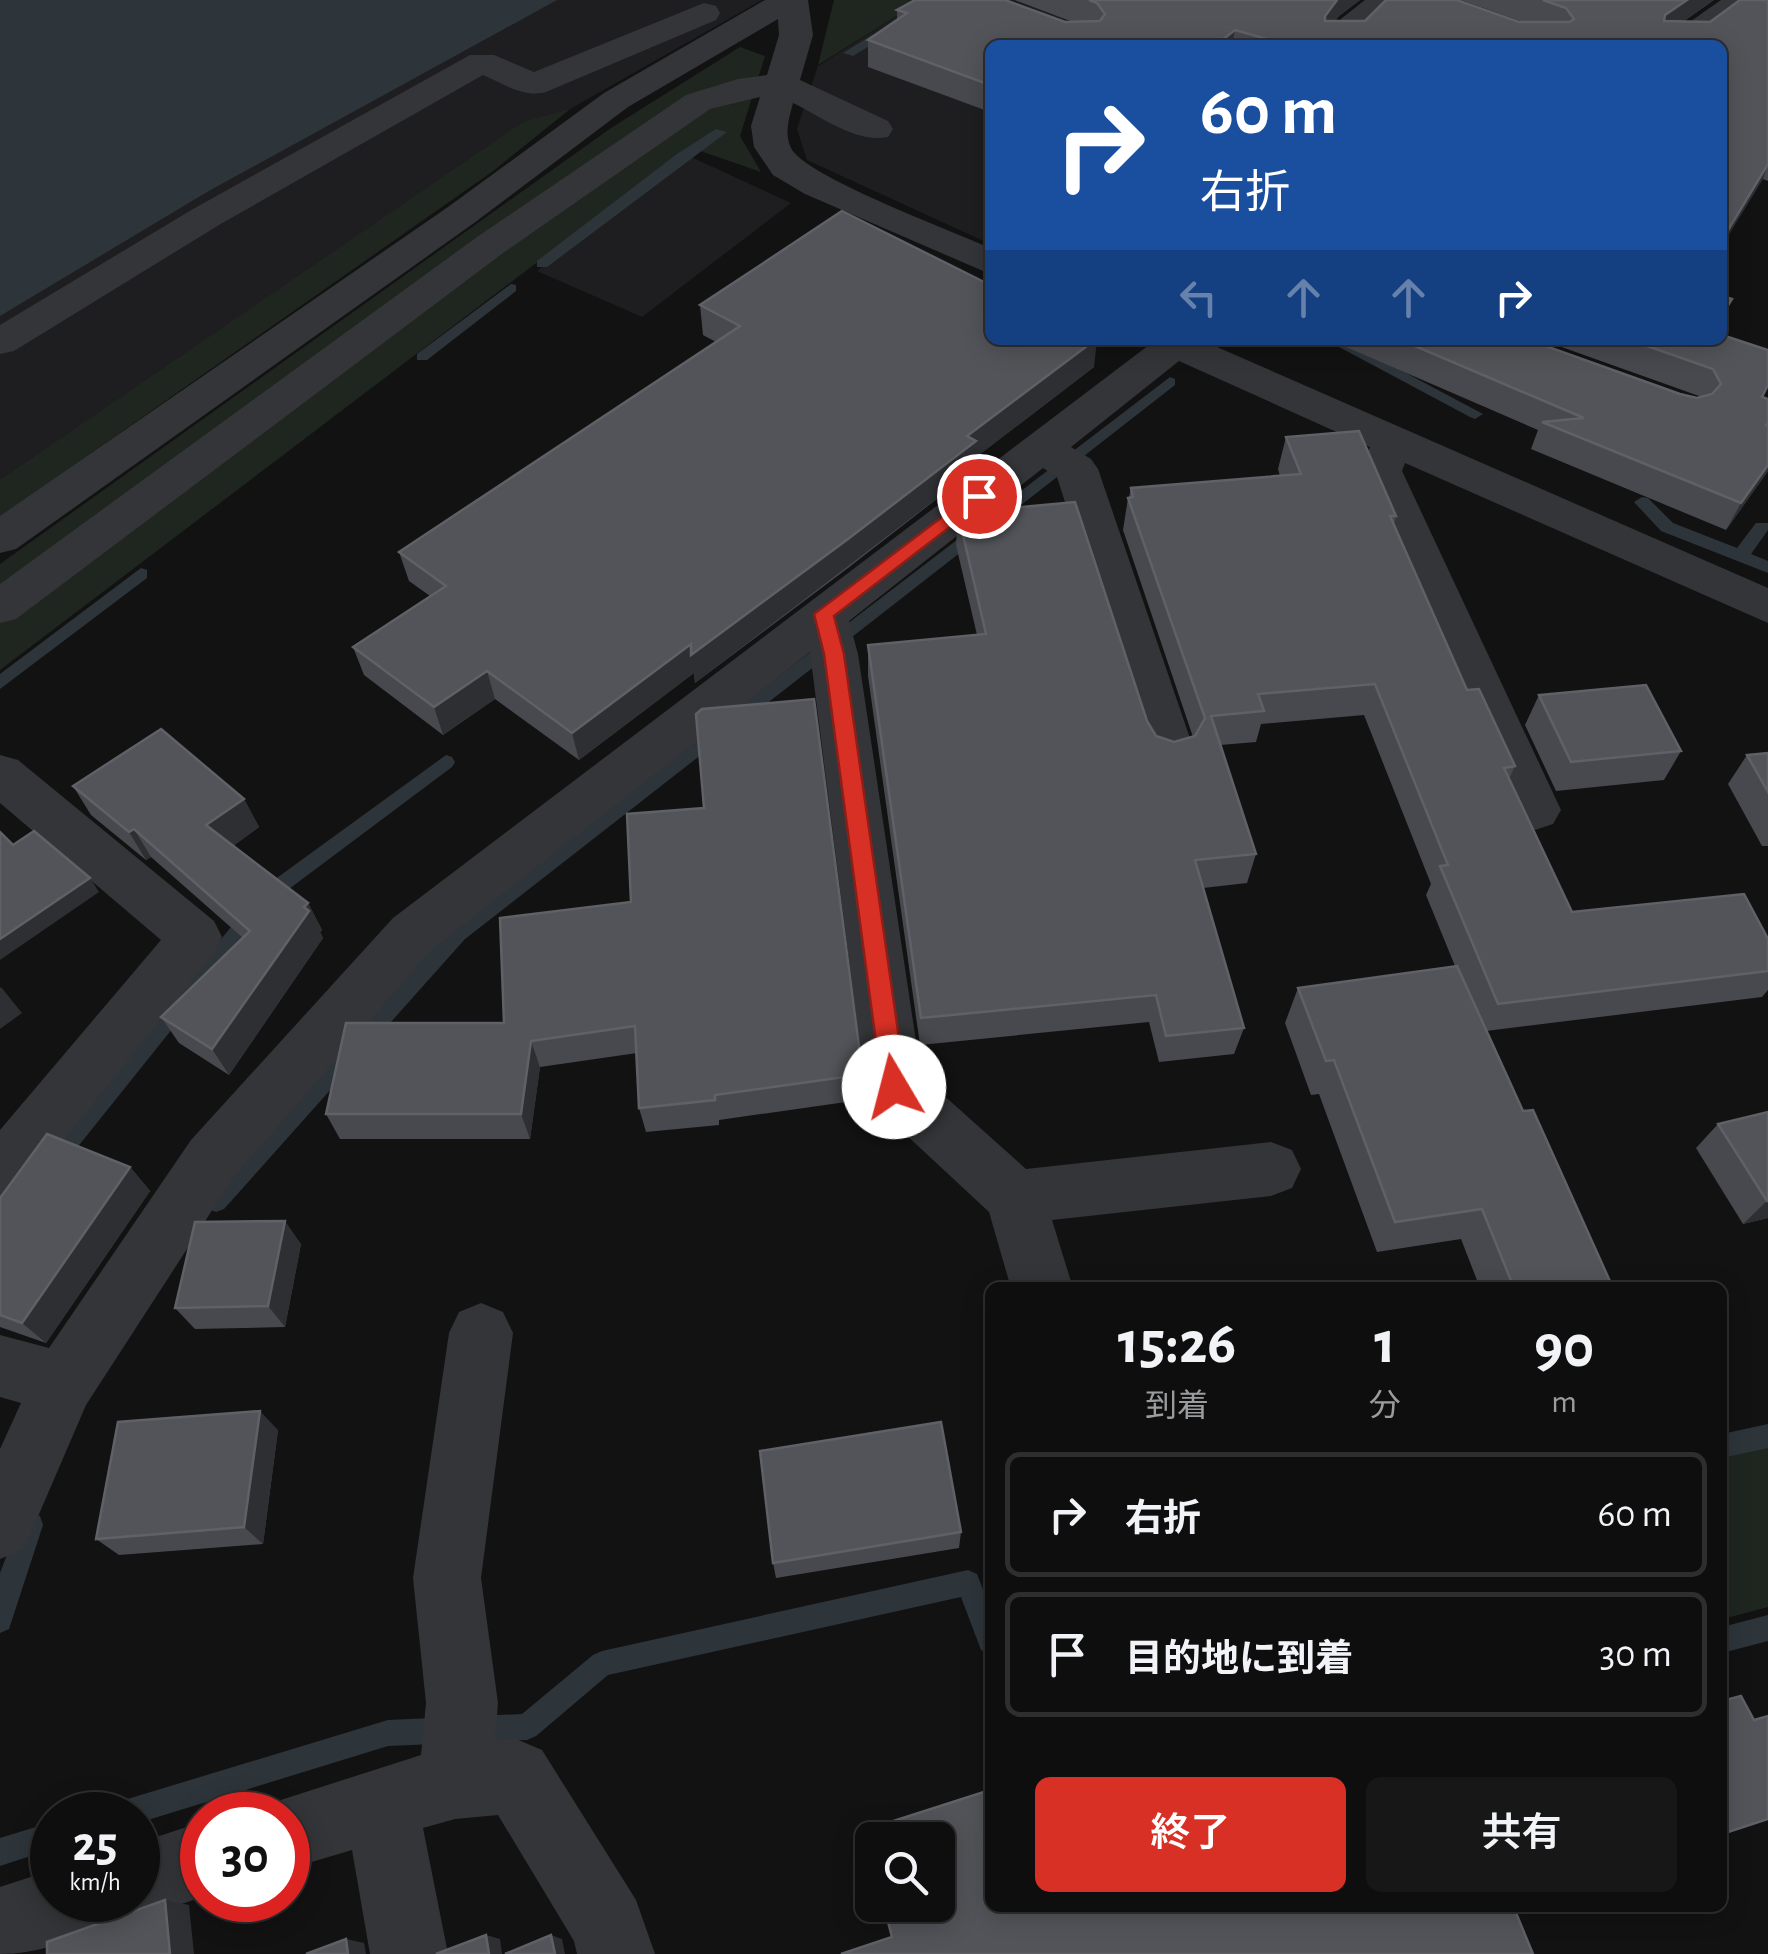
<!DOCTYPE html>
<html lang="ja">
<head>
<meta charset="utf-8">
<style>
  body { margin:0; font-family:"Alegreya Sans","Noto Sans JP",sans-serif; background:#171717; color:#f1f3f6; height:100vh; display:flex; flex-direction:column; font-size:38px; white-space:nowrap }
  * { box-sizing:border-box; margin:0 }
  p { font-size:32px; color:#9b9c9e }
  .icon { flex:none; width:55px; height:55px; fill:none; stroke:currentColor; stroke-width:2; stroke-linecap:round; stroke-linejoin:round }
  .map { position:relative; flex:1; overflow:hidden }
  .sheet { position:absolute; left:985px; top:1282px; width:742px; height:630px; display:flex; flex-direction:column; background:#0e0e0e; border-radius:15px; box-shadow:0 5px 25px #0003,0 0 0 2px #2e2e2e }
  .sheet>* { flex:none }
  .hud { position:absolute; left:985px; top:40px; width:742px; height:305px; border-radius:15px; box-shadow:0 5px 25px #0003,0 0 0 2px #2e2e2e; background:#1a4fa0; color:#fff; overflow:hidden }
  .controls { position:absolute; left:855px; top:1822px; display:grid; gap:20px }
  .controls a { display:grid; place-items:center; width:100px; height:100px; border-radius:15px; background:#0e0e0e; box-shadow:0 5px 25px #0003,0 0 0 2px #2e2e2e; font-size:50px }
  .speed { position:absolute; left:30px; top:1792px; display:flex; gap:20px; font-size:50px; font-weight:700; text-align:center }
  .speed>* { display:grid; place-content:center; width:130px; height:130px; border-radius:50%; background:#0e0e0e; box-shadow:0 5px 25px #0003,0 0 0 2px #2e2e2e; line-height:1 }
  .speed small { font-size:25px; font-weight:400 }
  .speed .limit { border:15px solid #d22; background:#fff; color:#111 }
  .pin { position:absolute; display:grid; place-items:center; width:85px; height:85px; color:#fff; margin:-42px; border:5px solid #fff; border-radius:50%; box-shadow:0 2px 10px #0007 }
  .me { position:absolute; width:110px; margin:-55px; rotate:352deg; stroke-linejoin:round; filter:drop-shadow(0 0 8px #0008) }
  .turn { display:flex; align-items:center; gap:35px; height:210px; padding:0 50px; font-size:45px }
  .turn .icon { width:130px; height:130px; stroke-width:2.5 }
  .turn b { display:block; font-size:70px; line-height:85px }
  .lanes { display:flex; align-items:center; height:95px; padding:0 50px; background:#0003; justify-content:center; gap:50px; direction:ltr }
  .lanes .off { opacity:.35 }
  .eta { display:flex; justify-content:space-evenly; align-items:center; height:170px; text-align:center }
  .eta b { font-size:60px; font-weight:600; line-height:70px }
  .primary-button { display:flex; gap:20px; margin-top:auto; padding:20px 50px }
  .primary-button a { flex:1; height:115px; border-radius:15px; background:#d93025; color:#fff; font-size:40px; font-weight:600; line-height:115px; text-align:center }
  .primary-button a+a { background:#171717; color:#f1f3f6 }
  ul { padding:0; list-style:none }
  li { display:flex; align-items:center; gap:30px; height:125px; margin:0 20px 15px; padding:0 30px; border:5px solid #2e2e2e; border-radius:15px }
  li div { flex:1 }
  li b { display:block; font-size:38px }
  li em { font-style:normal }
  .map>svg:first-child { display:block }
</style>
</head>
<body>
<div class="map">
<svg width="1768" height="1954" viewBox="0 0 1768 1954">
  <rect width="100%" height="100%" fill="#121213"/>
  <!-- built -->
  <g fill="#1e1e20">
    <polygon points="0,0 762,0 570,109 493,171 0,517"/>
    <polygon points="922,0 1125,0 1236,45 990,45 990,244 807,160 797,129 818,66"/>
    <polygon points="691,157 791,203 642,317 537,271"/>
  </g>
  <!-- green -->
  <g fill="#1f261f">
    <polygon points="834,0 922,0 818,65"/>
    <polygon points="740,47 765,56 740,136 761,172 689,147 0,670 0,564 611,128"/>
    <polygon points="570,109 493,171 0,517 0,480 523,122"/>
    <polygon points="1768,1444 1768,1607 1723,1619 1723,1454"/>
  </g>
  <!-- water -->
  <polygon fill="#2d353b" points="0,0 557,0 207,192 0,316"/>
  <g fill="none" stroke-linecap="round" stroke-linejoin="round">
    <!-- stream -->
    <g fill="#2d353b" fill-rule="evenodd">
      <polygon points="882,29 888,33 886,36 853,56 843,53"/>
      <polygon points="716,129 727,132 547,267 537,267 537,261 677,154"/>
      <polygon points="511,284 516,285 516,291 427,360 417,360 417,354"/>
      <polygon points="1326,340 1344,340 1483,414 1475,419 1470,417"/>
      <polygon points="1170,377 1175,379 1175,385 465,939 224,1209 216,1212 208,1209 205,1202 208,1195 451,927"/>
      <polygon points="1642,497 1648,498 1673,523 1737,548 1756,523 1768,523 1768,530 1751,554 1768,561 1768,573 1661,531 1634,502"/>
      <polygon points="141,568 147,570 147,578 0,689 0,674"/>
      <polygon points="446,755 452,757 455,762 452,767 277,898 60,1169 52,1172 44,1169 41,1162 44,1155 263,888"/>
      <polygon points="1768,1424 1768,1448 1722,1458 1722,1434"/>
      <polygon points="31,1513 40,1516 43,1525 9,1629 0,1633 0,1573 22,1516"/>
      <polygon points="968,1570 977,1574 990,1608 990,1654 981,1650 961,1597 608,1675 536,1736 527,1740 388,1746 138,1823 138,1815 107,1815 111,1805 121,1801 388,1720 522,1714 593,1655 602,1651"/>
      <polygon points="1768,1615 1768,1641 1722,1653 1722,1627"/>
      <polygon points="52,1822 52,1849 0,1866 0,1838"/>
    </g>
    <!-- minor -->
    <g fill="#343538" fill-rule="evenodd">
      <path d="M765 0H808L813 35 800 80 888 121 893 129 888 137C857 144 820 116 793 103 789 118 784 133 791 148 804 176 955 232 990 248V274L805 194 773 175 754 147 751 126 760 97 710 109 503 253 16 619 0 623V584L477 237 686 95 738 79 767 75 779 35 778 19 628 107 474 223 16 549 0 553V516L448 207 604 93Z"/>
      <polygon points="1365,0 1401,0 1356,45 1322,45 1342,18"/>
      <polygon points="1721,0 1759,0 1697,45 1657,45"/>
      <path d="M704 3 716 6 720 13 716 20 546 92C524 98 504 84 483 75L219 225 14 351 0 354V325L193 209 470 55H494L534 72Z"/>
      <polygon points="1146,340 1201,340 1768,588 1768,623 1405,463 1402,471 1561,810 1553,824 1535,830 1517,824 1358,471 1370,447 1179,361 1071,447 1091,459 1098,469 1194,750 1187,763 1169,769 1151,763 1144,750 1057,477 1043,468 849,621 858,654 921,1075 1026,1169 1271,1142 1292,1150 1301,1169 1292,1188 1271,1196 1052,1220 1073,1288 1011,1288 989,1212 874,1105 865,1087 810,652 431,950 233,1178 86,1405 24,1549 0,1559 0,1449 21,1403 0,1397 0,1335 49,1348 191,1140 393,918 1149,345"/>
      <polygon points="0,755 18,760 214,921 222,937 214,953 21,1193 0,1201 0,1130 161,940 0,803"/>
      <polygon points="481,1303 503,1312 513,1333 481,1578 498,1703 495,1741 516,1739 542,1750 636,1900 655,1954 577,1954 574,1941 498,1815 455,1819 423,1828 448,1954 370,1954 352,1850 288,1869 288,1815 258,1815 262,1806 421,1755 426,1703 413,1578 449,1333 459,1312"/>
      <path d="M202 1822V1897L138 1919 112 1908 104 1927C70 1941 37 1954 0 1954V1887L52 1870V1900H138V1843Z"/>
    </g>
  </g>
  <!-- wall -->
  <g fill="#48494e">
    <polygon points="1015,0 1360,0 1339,16 1335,21 1519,22 1523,22 1461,0 1714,0 1684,21 1710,22 1768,0 1768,181 1763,179 1722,45 990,45 990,112 868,67 868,40 897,20 897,10 1073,22"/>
    <polygon points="700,305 1094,367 975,458 974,470 848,568 695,683 694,673 579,760 495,699 443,735 364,675 353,647 430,596 409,581 399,552 716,342 703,335"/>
    <polygon points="1330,340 1529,340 1680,394 1697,398 1700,398 1699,396 1542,340 1722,340 1762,397 1768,399 1768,471 1726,530 1531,449 1538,430"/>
    <polygon points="1286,437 1396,516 1394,524 1467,690 1515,766 1509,779 1572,912 1768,939 1768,990 1762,997 1486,1031 1523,1111 1613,1288 1480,1288 1461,1239 1377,1252 1319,1094 1311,1095 1285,1023 1298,988 1455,966 1426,895 1431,884 1364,715 1261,724 1256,742 1220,745 1256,854 1247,883 1203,888 1244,1028 1234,1054 1159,1062 1149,1022 920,1045 868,676 868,645 977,635 956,545 958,513 1147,721 1156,736 1174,742 1193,737 1123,530 1128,498 1129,497 1131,488 1280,476 1278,469"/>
    <polygon points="1539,695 1681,751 1664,780 1556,791 1525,725"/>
    <polygon points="1768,753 1768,846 1762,846 1728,784 1747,755"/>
    <polygon points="73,786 244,799 259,827 233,846 308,903 322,930 320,932 323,938 229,1075 179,1043 161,1017 243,938 151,857 146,860 91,815"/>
    <polygon points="631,902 861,1062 866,1074 867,1099 719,1120 719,1125 646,1132 639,1108 637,1053 540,1067 530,1139 340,1139 326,1114 504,1023"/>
    <polygon points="1768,1112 1768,1218 1743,1224 1696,1148 1718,1124"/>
    <polygon points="130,1167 150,1191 46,1343 0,1327 0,1198"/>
    <polygon points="301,1244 285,1327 195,1329 175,1308"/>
    <polygon points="278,1430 263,1544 119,1555 96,1539"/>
    <polygon points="961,1532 959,1548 776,1578 773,1563"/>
    <polygon points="865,1830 990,1908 891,1937 882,1905 938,1905 872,1840 872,1866"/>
  </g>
  <!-- shaded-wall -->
  <g fill="#2e2f32">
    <polygon points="1337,0 1360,0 1339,16 1319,43 1325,16"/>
    <polygon points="1687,0 1714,0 1655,42 1665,15"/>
    <polygon points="1235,30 1232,45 1216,45"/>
    <polygon points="1768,164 1763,179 1722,246 1722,240"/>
    <polygon points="1095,340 1097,340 1094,367 975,458 974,470 695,683 694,673 579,760 572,733"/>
    <polygon points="1768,465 1768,471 1726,530 1741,503"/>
    <polygon points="487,671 495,699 443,735 434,707"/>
    <polygon points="244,799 259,827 222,854 206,825"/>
    <polygon points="134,829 151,857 146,860 129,832"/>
    <polygon points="90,878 99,892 0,960 0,939"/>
    <polygon points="308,903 322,930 320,932 323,938 229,1075 212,1049 304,907"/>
    <polygon points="1,987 22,1013 0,1029 0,988"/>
    <polygon points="531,1041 540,1067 530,1139 521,1114"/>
    <polygon points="130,1167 150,1191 46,1343 22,1323"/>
    <polygon points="1767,1201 1768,1201 1768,1218 1743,1224"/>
    <polygon points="285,1221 301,1244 285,1327 268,1306"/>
    <polygon points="260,1411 278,1430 263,1544 244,1527"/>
    <polygon points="165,1900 189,1905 194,1954 170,1954"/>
    <polygon points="486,1935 500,1939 502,1954 489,1954"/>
    <polygon points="551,1935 562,1939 565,1954 555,1954"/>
    <polygon points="346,1939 364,1943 366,1954 348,1954"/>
  </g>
  <!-- building -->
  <g fill="#525459" stroke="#5f6167" stroke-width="2.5">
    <polygon points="915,0 1005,0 1065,22 1100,21 1105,14 1097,3 1089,0 1337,0 1325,16 1325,21 1365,21 1386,0 1457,0 1519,22 1570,22 1574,19 1566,8 1543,0 1687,0 1665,15 1664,21 1710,22 1740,0 1768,0 1768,164 1722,240 1722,45 1288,45 1235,30 1216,45 990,45 990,85 868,40 907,13 897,10"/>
    <polygon points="842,211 990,285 990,340 1095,340 967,436 976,441 848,539 691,655 691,644 572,733 487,671 434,707 353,647 446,586 399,552 740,326 700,305"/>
    <polygon points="1722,296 1732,299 1722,315"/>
    <polygon points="1722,335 1768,350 1768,385 1762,397 1768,399 1768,423 1766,425 1768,426 1768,465 1741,503 1542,422 1584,418 1401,340 1529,340 1680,394 1697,398 1712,394 1721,384 1713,369 1630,340 1722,340"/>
    <polygon points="1359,431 1396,516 1390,516 1467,690 1479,689 1515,766 1504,768 1572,912 1744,894 1768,939 1768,971 1498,1004 1440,866 1448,865 1375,684 1258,694 1264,711 1211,716 1256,854 1195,860 1244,1028 1166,1036 1156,995 921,1018 868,645 986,634 958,513 1075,502 1147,721 1156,736 1174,742 1195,736 1205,718 1128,498 1133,497 1131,488 1301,474 1286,437"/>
    <polygon points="1646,685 1681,751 1571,762 1539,695"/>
    <polygon points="814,699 861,1062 866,1074 715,1095 715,1100 639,1108 635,1026 531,1041 521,1114 326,1114 346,1023 504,1023 500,918 631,902 627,814 704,808 696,714 702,709"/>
    <polygon points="161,729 244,799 206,825 308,903 304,907 309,911 212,1049 161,1017 250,931 134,829 129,832 73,786"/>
    <polygon points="1768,753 1768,792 1747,755"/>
    <polygon points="34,831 90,878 0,939 0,832 13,845"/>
    <polygon points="1457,966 1523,1111 1533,1110 1613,1288 1514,1288 1482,1209 1395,1222 1334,1060 1326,1061 1298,988"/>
    <polygon points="1768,1112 1768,1201 1767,1201 1718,1124"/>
    <polygon points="47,1134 130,1167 22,1323 0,1315 0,1198"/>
    <polygon points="285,1221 268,1306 175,1308 195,1222"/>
    <polygon points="260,1411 244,1527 96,1539 118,1422"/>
    <polygon points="941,1422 961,1532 773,1563 760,1451"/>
    <polygon points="1741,1696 1754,1720 1768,1716 1768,1819 1722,1834 1722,1701"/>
    <polygon points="990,1790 990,1908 1514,1908 1533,1954 841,1954 892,1937 884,1905 938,1905 938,1840 872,1840 872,1859 865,1830"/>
    <polygon points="165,1900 170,1954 47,1954 47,1942"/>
    <polygon points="486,1935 489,1954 436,1954"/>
    <polygon points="551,1935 555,1954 505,1954"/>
    <polygon points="346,1939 348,1954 306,1954"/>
  </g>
  <!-- route -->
  <polygon fill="#d93025" stroke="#8d1f18" stroke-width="2.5" points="979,489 988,496 985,500 834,616 844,654 906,1087 902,1094 894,1097 886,1094 882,1087 824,654 814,614"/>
</svg>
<div class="controls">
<a><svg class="icon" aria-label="search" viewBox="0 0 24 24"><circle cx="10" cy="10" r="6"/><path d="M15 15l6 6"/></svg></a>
</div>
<div class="speed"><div>25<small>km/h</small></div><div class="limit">30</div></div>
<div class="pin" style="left:979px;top:496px;background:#d93025"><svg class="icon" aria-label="arrive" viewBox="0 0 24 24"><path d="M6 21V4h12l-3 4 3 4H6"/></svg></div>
<svg class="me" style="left:894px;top:1087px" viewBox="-20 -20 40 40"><circle r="19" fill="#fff"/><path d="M0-13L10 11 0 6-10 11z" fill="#d93025"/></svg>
<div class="hud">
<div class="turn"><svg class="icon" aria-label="right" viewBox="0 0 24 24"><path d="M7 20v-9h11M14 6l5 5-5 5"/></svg><div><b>60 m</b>右折</div></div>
<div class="lanes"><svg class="icon off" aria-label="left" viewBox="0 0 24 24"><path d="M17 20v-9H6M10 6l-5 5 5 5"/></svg><svg class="icon off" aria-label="ahead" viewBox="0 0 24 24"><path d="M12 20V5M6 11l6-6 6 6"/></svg><svg class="icon off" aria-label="ahead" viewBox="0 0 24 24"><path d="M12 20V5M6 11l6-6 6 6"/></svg><svg class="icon" aria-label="right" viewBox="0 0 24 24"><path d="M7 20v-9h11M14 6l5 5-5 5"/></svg></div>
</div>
<section class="sheet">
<div class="eta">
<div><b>15:26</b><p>到着</p></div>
<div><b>1</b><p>分</p></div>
<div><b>90</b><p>m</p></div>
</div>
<ul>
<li><svg class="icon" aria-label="right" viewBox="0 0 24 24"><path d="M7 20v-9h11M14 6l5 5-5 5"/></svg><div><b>右折</b></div><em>60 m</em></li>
<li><svg class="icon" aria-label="arrive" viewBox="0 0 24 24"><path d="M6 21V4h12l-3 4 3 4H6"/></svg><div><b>目的地に到着</b></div><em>30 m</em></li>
</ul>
<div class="primary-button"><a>終了</a><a>共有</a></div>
</section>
</div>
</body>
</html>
